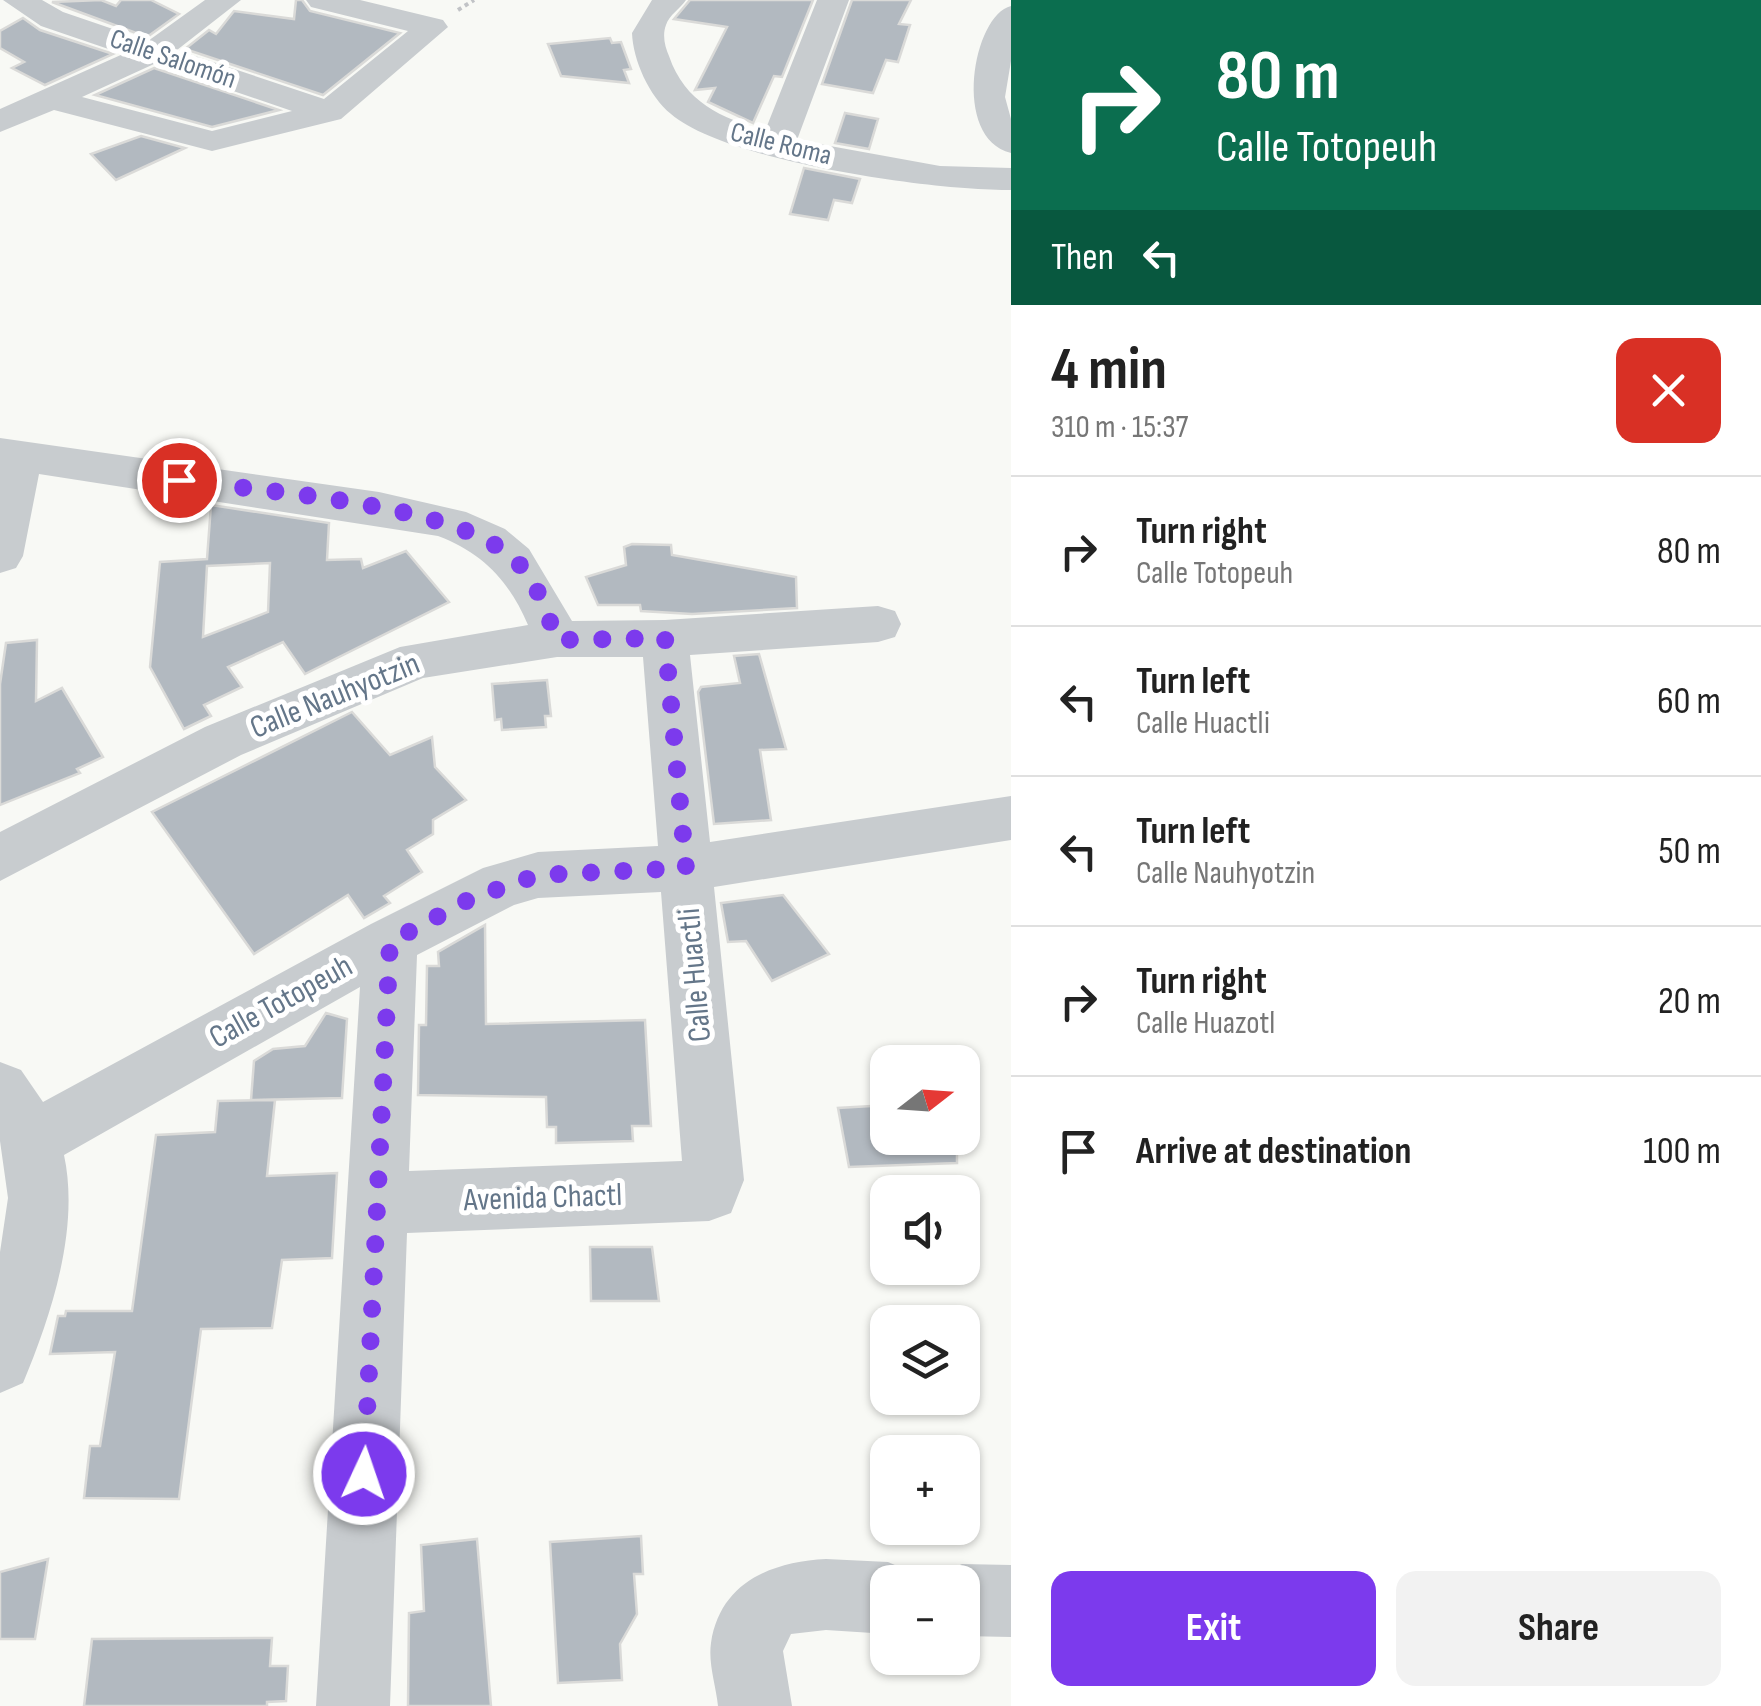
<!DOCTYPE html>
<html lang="en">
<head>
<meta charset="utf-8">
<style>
  body { margin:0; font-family:"Sofia Sans Condensed",sans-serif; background:#f2f2f2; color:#222; height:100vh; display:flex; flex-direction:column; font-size:38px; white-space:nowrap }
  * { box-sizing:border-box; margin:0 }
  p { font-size:32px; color:#767676 }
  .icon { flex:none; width:55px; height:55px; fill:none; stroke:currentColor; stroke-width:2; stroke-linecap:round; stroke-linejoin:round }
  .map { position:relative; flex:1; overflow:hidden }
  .details { display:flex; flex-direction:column; background:#fff; width:750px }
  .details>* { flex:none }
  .hud { background:#0b6e4f; color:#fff; overflow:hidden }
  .needle { width:65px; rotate:73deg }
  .tools { position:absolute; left:870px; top:1045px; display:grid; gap:20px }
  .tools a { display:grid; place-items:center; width:110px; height:110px; border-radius:20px; background:#fff; box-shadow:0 2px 8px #0004; font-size:50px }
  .pin { position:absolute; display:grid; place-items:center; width:85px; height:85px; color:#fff; margin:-42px; border:5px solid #fff; border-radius:50%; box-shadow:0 2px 10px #0007 }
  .me { position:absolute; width:110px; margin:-55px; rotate:3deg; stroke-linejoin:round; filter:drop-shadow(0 0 8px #0008) }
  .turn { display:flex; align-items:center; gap:35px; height:210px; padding:0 40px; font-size:45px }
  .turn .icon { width:130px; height:130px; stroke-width:2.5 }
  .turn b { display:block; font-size:70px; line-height:85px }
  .then { display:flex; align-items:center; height:95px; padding:0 40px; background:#0003; gap:20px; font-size:38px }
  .round { display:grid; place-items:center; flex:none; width:105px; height:105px; border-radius:20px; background:#f2f2f2 }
  .summary { display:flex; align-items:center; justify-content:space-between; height:170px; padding:0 40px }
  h1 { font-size:60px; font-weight:700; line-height:75px }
  .cta { display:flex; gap:20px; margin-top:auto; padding:20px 40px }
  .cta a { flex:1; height:115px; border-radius:20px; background:#7c3aed; color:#fff; font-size:40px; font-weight:700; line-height:115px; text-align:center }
  .cta a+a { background:#f2f2f2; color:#222 }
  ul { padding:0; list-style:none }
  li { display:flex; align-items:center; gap:30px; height:150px; padding:0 40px; border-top:2px solid #e0e0e0 }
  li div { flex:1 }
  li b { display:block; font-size:38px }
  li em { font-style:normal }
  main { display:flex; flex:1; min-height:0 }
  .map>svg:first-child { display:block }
</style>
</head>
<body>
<main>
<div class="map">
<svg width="1011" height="1706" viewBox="0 0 1011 1706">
  <rect width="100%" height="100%" fill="#f8f9f5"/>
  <!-- building -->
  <g fill="#b2b9c0" stroke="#dadad8" stroke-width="2.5" fill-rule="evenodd">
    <polygon points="101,0 116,6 121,0 151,0 179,14 147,37 52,2"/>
    <polygon points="296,0 302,0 310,11 400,33 323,95 185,49 209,30 216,34 234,11 294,19"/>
    <polygon points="690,0 813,0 782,77 774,76 753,123 708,102 715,88 695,90 727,27 674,19"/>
    <polygon points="852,0 911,0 899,24 910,25 898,62 886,60 873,93 822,84"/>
    <polygon points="23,18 40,30 113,54 45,85 12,68 24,62 0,48 0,31"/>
    <polygon points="610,38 612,43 621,42 631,69 624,70 629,83 561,76 548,44"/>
    <polygon points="154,68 279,110 212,127 95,95"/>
    <polygon points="845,113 878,119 869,149 835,143"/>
    <polygon points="141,136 185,148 116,180 91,154"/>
    <polygon points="804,168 860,179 852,203 834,200 828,220 790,214"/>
    <path d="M211 505 329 523 327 560 361 559 363 568 406 551 449 602 305 674 283 642 228 667 242 687 204 705 211 716 184 729 150 667 160 562 207 559ZM270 563 268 612 203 637 207 566Z"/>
    <polygon points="632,544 671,545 672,555 796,577 797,608 692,614 641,611 640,605 598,605 586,577 626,565 624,547"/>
    <polygon points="37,640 36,701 62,688 103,757 77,769 80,773 0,805 0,684 6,643"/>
    <polygon points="759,654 786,749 760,750 771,820 714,824 698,692 701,687 740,683 734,656"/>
    <polygon points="547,680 551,716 545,716 546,727 502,730 501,719 495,720 492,684"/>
    <polygon points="352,712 390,755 432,737 435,767 466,800 433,820 433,834 407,850 422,872 384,896 390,903 364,918 348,895 254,954 152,812"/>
    <polygon points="783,895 829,954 772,981 746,941 728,942 721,903"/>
    <polygon points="485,925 486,1024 645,1020 651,1126 632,1126 633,1141 556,1143 556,1127 547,1127 546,1097 418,1095 419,1025 426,1025 427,966 439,966 438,952"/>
    <polygon points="326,1013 347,1019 342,1098 251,1100 254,1061 273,1049 305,1046"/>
    <polygon points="275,1100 267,1176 337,1173 332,1258 282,1260 272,1328 201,1329 179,1499 84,1498 90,1446 100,1446 115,1352 50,1354 58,1316 65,1316 66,1311 132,1311 156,1135 215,1132 218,1101"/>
    <polygon points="888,1105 888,1138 957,1138 957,1163 849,1167 838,1108"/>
    <polygon points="590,1247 652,1247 659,1301 591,1301"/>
    <polygon points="641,1536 643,1574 634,1574 637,1614 620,1644 622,1680 558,1683 550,1542"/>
    <polygon points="477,1539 491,1706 408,1706 409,1613 424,1611 421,1545"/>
    <polygon points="48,1559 35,1639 0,1639 0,1572"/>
    <polygon points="272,1638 270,1666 288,1666 286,1701 267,1702 267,1706 84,1706 92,1639"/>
  </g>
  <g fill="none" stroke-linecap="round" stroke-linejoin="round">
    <!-- path -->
    <polyline stroke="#c1c3c6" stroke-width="4" stroke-dasharray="4 4" stroke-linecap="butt" points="458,10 474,0"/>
    <!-- minor -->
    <g fill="#c8cccf" fill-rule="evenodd">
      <path d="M3 0H42L63 12 148 41 205 0H241L177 50 324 99 408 31 311 7 306 0H360L443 20 448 27 341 119 212 151 54 110 0 132V109L123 54 41 26ZM154 64 292 111 212 131 82 97Z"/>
      <path d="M652 0H686C680 9 669 15 666 25 662 35 665 47 669 56 685 103 722 118 765 131L817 0H849L797 140 940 166 1011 168V190C935 191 727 162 671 114 649 96 633 60 632 33Z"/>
      <path d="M1011 6V61L1005 97 1011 119V153C951 138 973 15 1011 6Z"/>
      <path d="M0 438 379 492 466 512 505 529 529 549 572 621 665 620 878 606 895 611 901 624 895 637 878 642 690 655 710 842 1011 796V840L714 887 744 1180 731 1213 709 1221 407 1233 390 1706H316L360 987 64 1155C80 1229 51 1316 23 1383L0 1393V1252L8 1198 0 1141V1062L21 1070 43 1102 371 924 483 868 538 852 658 846 643 657H557L423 678 241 755 0 881V832L205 727 400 647 528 625C509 581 483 553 438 536L39 474 23 556 16 568 0 573ZM661 892 682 1161 409 1171 417 955 514 905 538 898Z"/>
      <path d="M826 1559 888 1562 913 1573 917 1582H888V1634L826 1630 791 1634 783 1651 792 1706H718C716 1686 708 1663 711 1643 720 1583 770 1562 826 1559Z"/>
      <polygon points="962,1564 1011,1565 1011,1637 962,1636 962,1582 934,1582 937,1575"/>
    </g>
  </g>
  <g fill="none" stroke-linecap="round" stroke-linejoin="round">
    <!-- route -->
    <path stroke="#7c3aed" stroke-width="18" stroke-dasharray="0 32.4" d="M179 480C262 492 465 503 519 564 538 584 547 614 557 640L665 638 686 868 538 875 470 899 390 942 364 1474"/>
  </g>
  <g text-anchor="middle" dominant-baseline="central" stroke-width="10" stroke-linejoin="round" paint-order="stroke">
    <!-- far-street labels -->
    <g font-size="28" fill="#647689" stroke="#fff">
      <text transform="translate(173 59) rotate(19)">Calle Salomón</text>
      <text transform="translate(781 144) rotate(14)">Calle Roma</text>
    </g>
    <!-- street labels -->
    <g font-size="32" fill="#647689" stroke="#fff">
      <text transform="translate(335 696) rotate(-22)">Calle Nauhyotzin</text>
      <text transform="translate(695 975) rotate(-95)">Calle Huactli</text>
      <text transform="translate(281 1002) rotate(-29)">Calle Totopeuh</text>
      <text transform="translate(543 1198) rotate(-2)">Avenida Chactl</text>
    </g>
  </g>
</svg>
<div class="tools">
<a><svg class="needle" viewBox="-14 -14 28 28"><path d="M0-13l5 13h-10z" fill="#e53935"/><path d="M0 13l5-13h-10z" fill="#767676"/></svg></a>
<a><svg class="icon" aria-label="sound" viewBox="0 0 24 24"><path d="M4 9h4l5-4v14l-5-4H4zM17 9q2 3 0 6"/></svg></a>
<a><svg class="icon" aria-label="layers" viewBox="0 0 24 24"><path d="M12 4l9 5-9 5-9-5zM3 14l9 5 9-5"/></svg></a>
<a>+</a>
<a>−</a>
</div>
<div class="pin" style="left:179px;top:480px;background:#d93025"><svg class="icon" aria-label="arrive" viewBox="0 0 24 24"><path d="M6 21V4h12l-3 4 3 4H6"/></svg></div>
<svg class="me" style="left:364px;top:1474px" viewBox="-20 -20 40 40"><circle r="17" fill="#7c3aed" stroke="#fff" stroke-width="3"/><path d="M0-11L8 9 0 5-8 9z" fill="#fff"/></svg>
</div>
<section class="details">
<div class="hud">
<div class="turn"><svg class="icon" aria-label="right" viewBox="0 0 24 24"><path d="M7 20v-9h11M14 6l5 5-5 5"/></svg><div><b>80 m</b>Calle Totopeuh</div></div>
<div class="then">Then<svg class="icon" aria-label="left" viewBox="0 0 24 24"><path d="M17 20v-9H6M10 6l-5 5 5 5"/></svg></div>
</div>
<div class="summary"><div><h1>4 min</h1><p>310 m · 15:37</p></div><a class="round" style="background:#d93025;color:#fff"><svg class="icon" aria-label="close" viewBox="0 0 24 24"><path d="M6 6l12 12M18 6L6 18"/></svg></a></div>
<ul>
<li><svg class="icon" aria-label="right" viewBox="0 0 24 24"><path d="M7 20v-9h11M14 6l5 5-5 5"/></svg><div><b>Turn right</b><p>Calle Totopeuh</p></div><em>80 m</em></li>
<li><svg class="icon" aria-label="left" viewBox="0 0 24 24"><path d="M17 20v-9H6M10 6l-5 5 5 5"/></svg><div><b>Turn left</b><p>Calle Huactli</p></div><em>60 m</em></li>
<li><svg class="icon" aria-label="left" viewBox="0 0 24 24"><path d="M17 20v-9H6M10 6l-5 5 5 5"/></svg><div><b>Turn left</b><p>Calle Nauhyotzin</p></div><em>50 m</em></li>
<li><svg class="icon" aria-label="right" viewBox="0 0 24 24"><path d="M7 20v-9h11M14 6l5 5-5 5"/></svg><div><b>Turn right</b><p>Calle Huazotl</p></div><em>20 m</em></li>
<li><svg class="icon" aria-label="arrive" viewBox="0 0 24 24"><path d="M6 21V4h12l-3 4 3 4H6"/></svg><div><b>Arrive at destination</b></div><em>100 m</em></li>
</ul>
<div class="cta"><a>Exit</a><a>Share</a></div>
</section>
</main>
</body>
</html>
